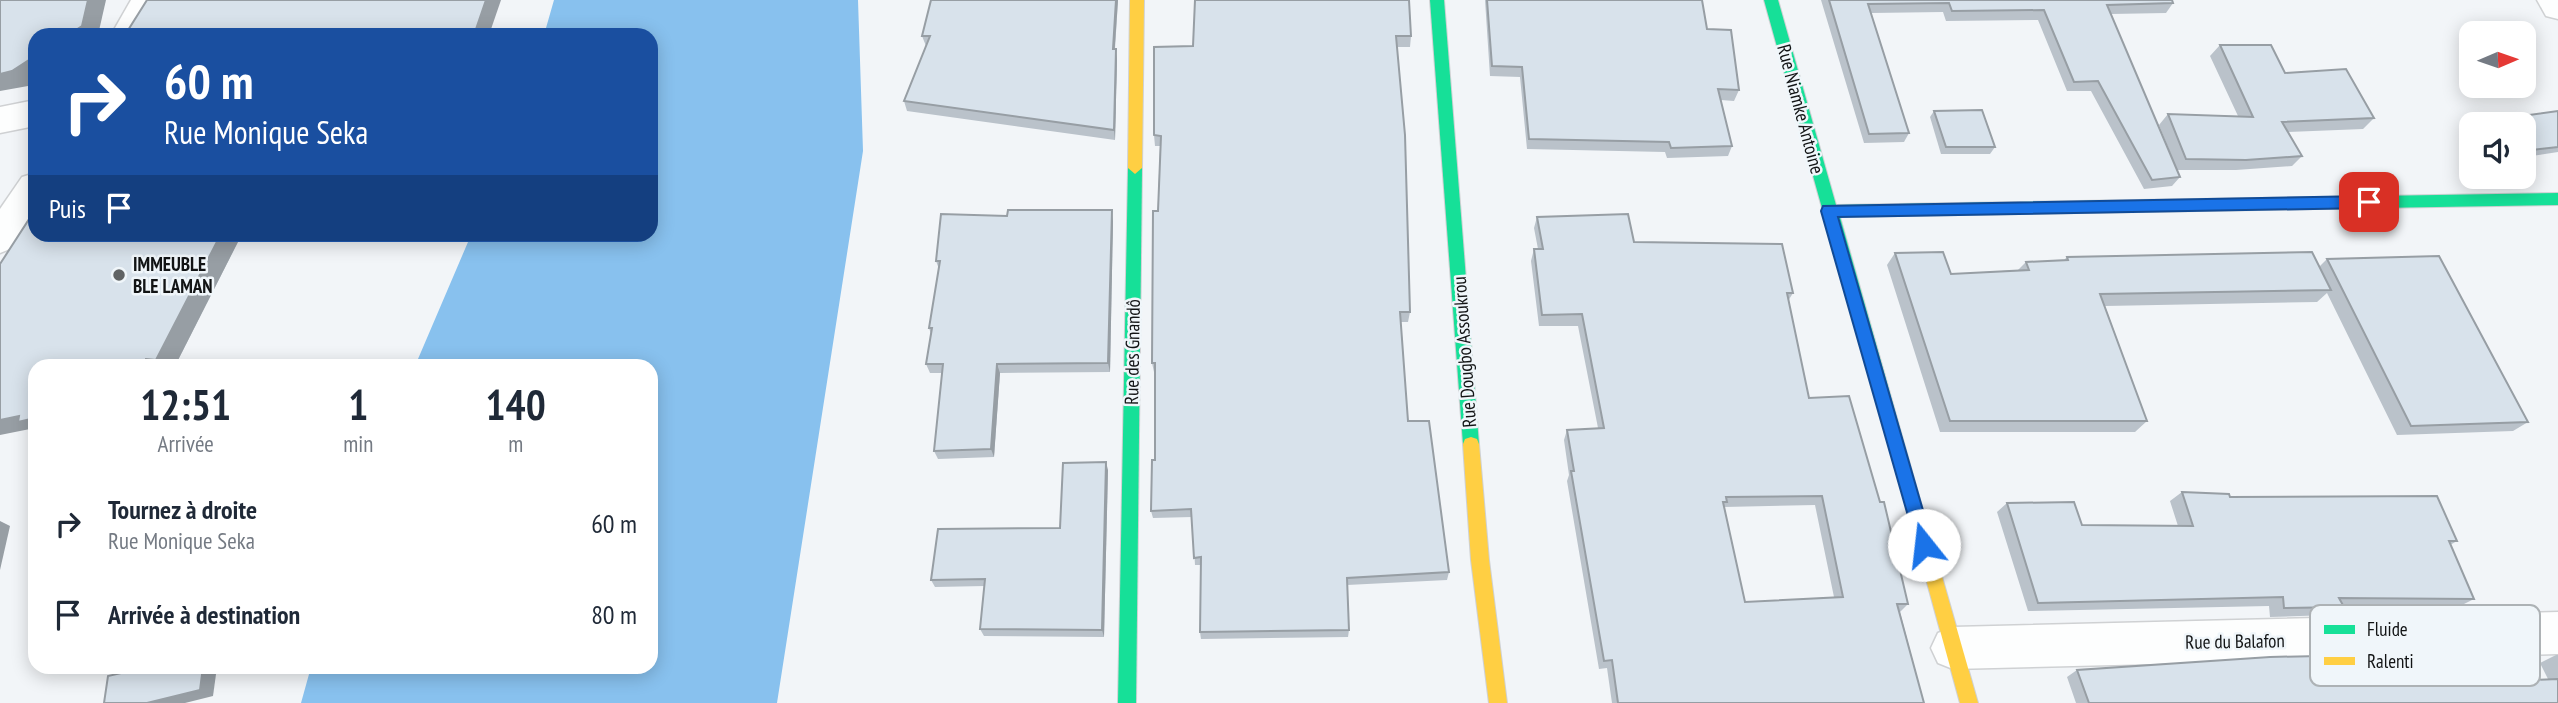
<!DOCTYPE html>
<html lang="fr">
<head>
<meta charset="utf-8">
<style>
  body { margin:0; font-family:"PT Sans Narrow",sans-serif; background:#f6f6f7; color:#1f2937; height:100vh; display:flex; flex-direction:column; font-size:26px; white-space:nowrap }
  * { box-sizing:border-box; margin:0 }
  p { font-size:23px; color:#747a83 }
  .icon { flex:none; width:38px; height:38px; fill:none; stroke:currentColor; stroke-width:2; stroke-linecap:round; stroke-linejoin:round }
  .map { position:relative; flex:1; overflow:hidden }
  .side { position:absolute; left:28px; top:359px; width:630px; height:315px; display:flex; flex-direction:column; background:#fff; border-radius:21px; box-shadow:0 4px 18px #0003 }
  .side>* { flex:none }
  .guide { position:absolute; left:28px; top:28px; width:630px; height:214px; border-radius:21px; box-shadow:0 4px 18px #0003; background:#1a4fa0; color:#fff; overflow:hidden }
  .needle { width:46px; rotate:88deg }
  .controls { position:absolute; left:2459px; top:21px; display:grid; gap:14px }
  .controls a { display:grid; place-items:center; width:77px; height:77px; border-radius:14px; background:#fff; box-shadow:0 4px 18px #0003; font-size:35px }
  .pin { position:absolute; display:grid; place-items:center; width:60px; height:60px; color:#fff; margin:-30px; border-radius:14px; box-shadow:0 4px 10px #0006 }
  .me { position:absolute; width:77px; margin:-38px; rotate:344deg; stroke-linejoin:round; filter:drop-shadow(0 0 5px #0008) }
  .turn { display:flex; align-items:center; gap:24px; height:147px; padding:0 21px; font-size:32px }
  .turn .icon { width:91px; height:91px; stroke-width:2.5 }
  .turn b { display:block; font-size:49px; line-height:60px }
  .then { display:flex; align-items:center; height:66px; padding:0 21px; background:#0003; gap:14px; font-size:26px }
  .eta { display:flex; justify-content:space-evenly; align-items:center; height:119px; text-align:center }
  .eta b { font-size:42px; font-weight:700; line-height:49px }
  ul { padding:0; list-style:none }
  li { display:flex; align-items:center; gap:21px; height:91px; padding:0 21px }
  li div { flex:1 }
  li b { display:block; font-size:26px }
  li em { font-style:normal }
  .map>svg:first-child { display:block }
</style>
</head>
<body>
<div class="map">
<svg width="2558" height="703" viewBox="0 0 2558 703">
  <rect width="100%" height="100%" fill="#f2f5f8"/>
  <!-- water -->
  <polygon fill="#88c1ee" points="554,0 858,0 863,151 777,703 301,703 311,667 651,667 651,366 415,366 471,235 651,234 651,35 544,35"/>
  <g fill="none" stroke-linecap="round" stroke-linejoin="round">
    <defs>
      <g id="street">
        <polygon points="131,0 163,0 145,35 111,35"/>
        <polygon points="2537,0 2558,0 2558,19 2546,16"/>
        <polygon points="35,100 35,126 0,133 0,107"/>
        <path d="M35 173C35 204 36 241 0 253V209L22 177Z"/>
        <polygon points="2558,612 2558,654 1953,669 1938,663 1931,648 1938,633 1953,627"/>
      </g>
      <g id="fast">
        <polygon points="1430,0 1444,0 1479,444 1477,449 1471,451 1465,449 1463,444"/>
        <polygon points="1764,0 1778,0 1836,205 2558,193 2558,205 1840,217 1923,510 1921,515 1915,518 1909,515 1907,510 1825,216 1821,211 1822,208"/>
        <polygon points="1135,162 1142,168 1136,703 1118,703 1128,168"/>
      </g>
      <g id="slow">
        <polygon points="1130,0 1144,0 1142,168 1135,174 1128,168"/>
        <polygon points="1471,437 1477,439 1479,444 1489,560 1507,703 1489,703 1471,560 1463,444 1465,439"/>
        <polygon points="1915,502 1921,505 1923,510 1978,703 1960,703 1907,510 1909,505"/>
      </g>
    </defs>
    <!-- street casing -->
    <use href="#street" stroke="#cfd1d3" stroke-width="3"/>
    <!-- fast casing -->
    <use href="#fast" stroke="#cfd1d3" stroke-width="2"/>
    <!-- slow casing -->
    <use href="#slow" stroke="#cfd1d3" stroke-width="2"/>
    <!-- street -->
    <use href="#street" fill="#fdfefe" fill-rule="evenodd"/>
    <!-- fast -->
    <use href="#fast" fill="#16e098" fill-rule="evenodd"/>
    <!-- slow -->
    <use href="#slow" fill="#ffcf43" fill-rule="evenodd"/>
  </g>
  <!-- wall -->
  <g fill="#bac2ca" fill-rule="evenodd">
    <polygon points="931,0 1118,0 1115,49 1117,59 1115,140 907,111 904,101 926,46 922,36"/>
    <polygon points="1195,0 1411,36 1410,47 1397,47 1410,312 1408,322 1401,322 1408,421 1449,572 1447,580 1347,585 1349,630 1348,637 1201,639 1200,632 1201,565 1195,565 1192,517 1153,518 1151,511 1155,460 1155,372 1154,372 1152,363 1160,146 1155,146 1154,135 1193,46"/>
    <polygon points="1485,0 1702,0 1707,29 1739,90 1734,101 1721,100 1732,146 1728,156 1667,158 1665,152 1527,149 1520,77 1490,76"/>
    <polygon points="1821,0 2172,0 2173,3 2166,13 2111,14 2174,162 2159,125 2168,114 2238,116 2210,56 2220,45 2285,73 2374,118 2363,129 2288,132 2302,156 2292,166 2236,170 2177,170 2180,177 2172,186 2144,189 2091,91 2067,91 2038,20 1946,21 1943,12 1871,13 1909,133 1904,142 1864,143"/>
    <polygon points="1934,111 1995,147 1990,154 1941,154 1930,117"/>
    <polygon points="2558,111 2558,152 2525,157 2524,155 2524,124 2500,124 2507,118"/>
    <path d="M1537 217 1634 242 1793 293 1788 301 1809 398 1908 604 1900 612 1924 703H1612L1607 668 1599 669 1567 481 1569 475 1564 440 1567 430 1598 428 1578 326H1539L1531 261 1534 249H1538L1534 228ZM1815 505 1834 597 1745 602 1724 507Z"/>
    <polygon points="1113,221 1110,372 1000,373 994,457 938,459 934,451 942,373 930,373 926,364 931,334 929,328 939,269 936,261"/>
    <polygon points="35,234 242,234 175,366 35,366 30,429"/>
    <polygon points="1895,253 1951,274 2018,270 2026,262 2064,260 2067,257 2319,267 2327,259 2528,422 2513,431 2397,435 2327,293 2317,302 2105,306 2147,421 2135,432 1940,432 1887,265"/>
    <polygon points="1108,470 1104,637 984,636 980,629 985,586 935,587 931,580 1060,528"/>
    <polygon points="2182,492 2230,497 2457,541 2450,545 2474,599 2458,607 2343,606 2344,607 2329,615 2270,617 2269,606 2028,611 1997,512 2007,503 2082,525 2178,526 2170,501"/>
    <polygon points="2556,655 2558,655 2558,703 2076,703 2067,677 2077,670 2375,675 2443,683 2548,679 2540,663"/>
  </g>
  <!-- shaded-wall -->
  <g fill="#979ea4">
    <polygon points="88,0 106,0 98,35 68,35"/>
    <polygon points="486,0 501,0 489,35 474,35"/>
    <polygon points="1116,0 1118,0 1114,59 1113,49"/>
    <polygon points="1116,49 1117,59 1115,140 1114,130"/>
    <polygon points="35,56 35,81 28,86 0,91 0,74"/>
    <polygon points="1112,210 1113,221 1110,372 1108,363"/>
    <polygon points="221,234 242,234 175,366 164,366 156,360"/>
    <polygon points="146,359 155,366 145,366"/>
    <polygon points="997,364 1000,373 994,457 991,449"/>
    <polygon points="19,416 35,418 35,432 30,429 0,435 0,420"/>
    <polygon points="1106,462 1108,470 1104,637 1102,630"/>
    <polygon points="0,521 10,526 0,570"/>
    <polygon points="203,667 217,667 213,696 185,703 147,703"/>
  </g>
  <!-- building -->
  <g fill="#d8e2eb" stroke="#979ea4" stroke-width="2" fill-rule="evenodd">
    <polygon points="0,0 88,0 82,26 68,35 35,35 35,56 12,71 0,74"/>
    <polygon points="147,0 486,0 474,35 125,35"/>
    <polygon points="931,0 1116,0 1113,49 1116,49 1114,130 904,101 930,36 922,36"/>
    <polygon points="1195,0 1409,0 1411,36 1396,36 1405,135 1410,312 1400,312 1408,421 1429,421 1449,572 1347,578 1349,630 1200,632 1201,557 1194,558 1191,509 1151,511 1152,460 1155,460 1155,363 1152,363 1153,211 1158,211 1161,136 1154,135 1154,47 1193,46"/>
    <polygon points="1487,0 1702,0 1707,29 1731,30 1739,90 1718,89 1732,146 1671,148 1669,142 1529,139 1522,67 1492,66"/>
    <polygon points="1829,0 2172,0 2173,3 2107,5 2180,177 2152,180 2098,81 2074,82 2044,10 1952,11 1949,3 1868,4 1909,133 1869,134"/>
    <polygon points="2220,45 2271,45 2285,73 2346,69 2374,118 2282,122 2302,156 2246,160 2186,159 2168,114 2253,117"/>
    <polygon points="1982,110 1995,147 1946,147 1934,111"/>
    <polygon points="2558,111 2558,147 2532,150 2524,139 2524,124 2512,124 2507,118"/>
    <polygon points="35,210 35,234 221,234 156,360 146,359 145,366 35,366 35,418 18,422 19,416 0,420 0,264"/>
    <polygon points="1008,210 1112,210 1108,363 997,364 991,449 934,451 943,364 926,364 932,328 929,328 940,261 936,261 941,214 1007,216"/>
    <path d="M1628 214 1634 242 1782 244 1793 293H1787L1809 398 1849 396 1880 502H1884L1908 604H1897L1924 703H1618L1612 660 1604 661 1571 471H1574L1567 430 1604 428 1582 314 1542 315 1534 249H1543L1537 217ZM1822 496 1843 597 1745 602 1723 502H1727L1726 497Z"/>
    <polygon points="1943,252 1951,274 2029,270 2026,262 2068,260 2067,257 2312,252 2331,290 2100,294 2147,421 1950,421 1895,253"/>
    <polygon points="2439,256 2528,422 2411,426 2327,259"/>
    <polygon points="1106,462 1102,630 980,629 985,579 931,580 938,529 1060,528 1063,463"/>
    <polygon points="2182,492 2229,494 2230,497 2437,496 2457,541 2449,541 2474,599 2339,598 2344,607 2284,608 2283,597 2038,603 2007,503 2074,502 2082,525 2193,526"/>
    <polygon points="2365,655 2375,675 2438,673 2443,683 2558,679 2558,703 2089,703 2077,670 2270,657"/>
    <polygon points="147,667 203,667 200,690 147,703 104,703 108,676"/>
  </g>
  <!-- route -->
  <polygon fill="#1a73e8" stroke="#114b97" stroke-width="2" points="2369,196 2376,202 2369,208 1838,217 1933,545 1930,551 1924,553 1918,551 1821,211 1823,206"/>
  <!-- markers -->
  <circle fill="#606364" stroke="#f0f6fa" stroke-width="2.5" cx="119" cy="275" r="7"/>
  <g text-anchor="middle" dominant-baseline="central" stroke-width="5" stroke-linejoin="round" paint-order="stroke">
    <!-- street labels -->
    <g font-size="19" fill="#121415" stroke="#f0f6fa">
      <text transform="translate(1801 109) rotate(75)">Rue Niamke Antoine</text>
      <text transform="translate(1132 352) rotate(-89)">Rue des Gnandô</text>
      <text transform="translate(1464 352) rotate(-94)">Rue Dougbo Assoukrou</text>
      <text transform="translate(2235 641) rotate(-1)">Rue du Balafon</text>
    </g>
    <!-- poi labels -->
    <g font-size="19" font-weight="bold" fill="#121415" stroke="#f0f6fa" text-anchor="start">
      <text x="133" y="264">IMMEUBLE<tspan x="133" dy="22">BLE LAMAN</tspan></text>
    </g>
  </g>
  <!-- legend -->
  <rect x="2310" y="605" width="230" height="81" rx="10" fill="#f0f6fa" stroke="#adb2b5" stroke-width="2"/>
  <rect x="2324" y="625" width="31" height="9" fill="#16e098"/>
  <rect x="2324" y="657" width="31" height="8" fill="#ffcf43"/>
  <g font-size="19" fill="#121415">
    <text x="2367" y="636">Fluide</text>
    <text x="2367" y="668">Ralenti</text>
  </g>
</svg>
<div class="controls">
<a><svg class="needle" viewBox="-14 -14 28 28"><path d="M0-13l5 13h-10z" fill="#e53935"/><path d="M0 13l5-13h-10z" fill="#747a83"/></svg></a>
<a><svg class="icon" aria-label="sound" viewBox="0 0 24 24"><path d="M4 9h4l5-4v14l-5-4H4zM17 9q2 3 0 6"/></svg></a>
</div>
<div class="pin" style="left:2369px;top:202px;background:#d93025"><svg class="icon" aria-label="arrive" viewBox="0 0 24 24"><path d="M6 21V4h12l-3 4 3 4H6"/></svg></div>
<svg class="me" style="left:1924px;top:545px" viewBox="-20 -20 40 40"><circle r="19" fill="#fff"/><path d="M0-13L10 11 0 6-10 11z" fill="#1a73e8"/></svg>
<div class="guide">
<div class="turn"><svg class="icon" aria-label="right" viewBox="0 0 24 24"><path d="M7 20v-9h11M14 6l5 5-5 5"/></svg><div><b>60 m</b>Rue Monique Seka</div></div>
<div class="then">Puis<svg class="icon" aria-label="arrive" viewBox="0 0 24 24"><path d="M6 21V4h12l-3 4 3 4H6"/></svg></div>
</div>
<section class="side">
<div class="eta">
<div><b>12:51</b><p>Arrivée</p></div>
<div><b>1</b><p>min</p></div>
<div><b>140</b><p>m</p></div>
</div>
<ul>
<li><svg class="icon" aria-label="right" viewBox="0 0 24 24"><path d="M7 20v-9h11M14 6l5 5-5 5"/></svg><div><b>Tournez à droite</b><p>Rue Monique Seka</p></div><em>60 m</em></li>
<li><svg class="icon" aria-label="arrive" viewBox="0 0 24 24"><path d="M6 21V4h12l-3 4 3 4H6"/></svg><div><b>Arrivée à destination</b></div><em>80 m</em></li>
</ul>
</section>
</div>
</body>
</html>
